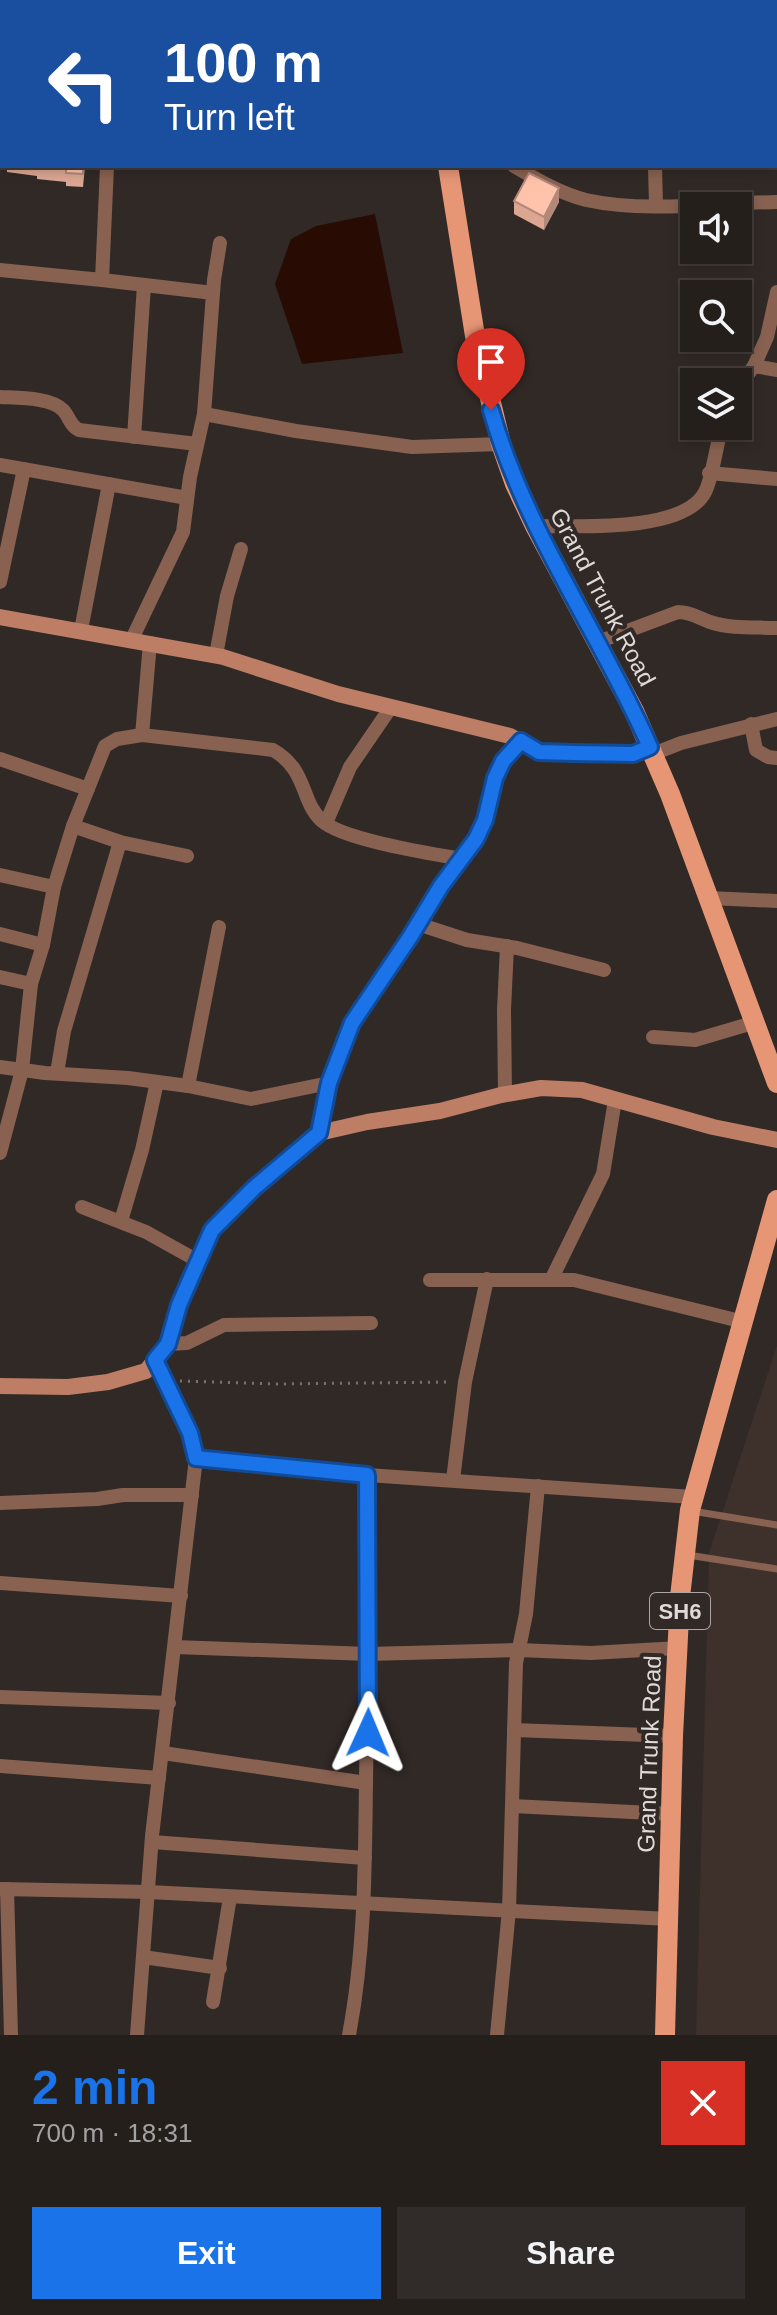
<!DOCTYPE html>
<html lang="en">
<head>
<meta charset="utf-8">
<style>
  body { margin:0; font-family:Arial,sans-serif; background:#312c29; color:#f1f3f6; height:100vh; display:flex; flex-direction:column; font-size:30px; white-space:nowrap }
  * { box-sizing:border-box; margin:0 }
  p { font-size:26px; color:#a3a2a3 }
  .icon { flex:none; width:44px; height:44px; fill:none; stroke:currentColor; stroke-width:2; stroke-linecap:round; stroke-linejoin:round }
  .map { position:relative; height:2035px; overflow:hidden }
  .side { display:flex; flex-direction:column; background:#251f1c; flex:1 }
  .side>* { flex:none }
  .guide { position:absolute; left:0px; top:0px; width:778px; height:168px; box-shadow:0 4px 12px #0003,0 0 0 2px #423d3b; background:#1a4fa0; color:#fff; overflow:hidden }
  .buttons { position:absolute; left:680px; top:192px; display:grid; gap:16px }
  .buttons a { display:grid; place-items:center; width:72px; height:72px; border-radius:0px; background:#251f1c; box-shadow:0 4px 12px #0003,0 0 0 2px #423d3b; font-size:40px }
  .pin { position:absolute; display:grid; place-items:center; width:68px; height:68px; color:#fff; margin:-82px -34px; border-radius:50% 50% 50% 0; rotate:-45deg; box-shadow:0 0 8px #0007 }
  .pin .icon { rotate:45deg }
  .me { position:absolute; width:88px; margin:-44px; rotate:1deg; stroke-linejoin:round; filter:drop-shadow(0 0 6px #0008) }
  .turn { display:flex; align-items:center; gap:28px; height:168px; padding:0 32px; font-size:36px }
  .turn .icon { width:104px; height:104px; stroke-width:2.5 }
  .turn b { display:block; font-size:56px; line-height:68px }
  .round { display:grid; place-items:center; flex:none; width:84px; height:84px; border-radius:0px; background:#312c29 }
  .headline { display:flex; align-items:center; justify-content:space-between; height:136px; padding:0 32px }
  h1 { font-size:48px; font-weight:800; line-height:60px; color:#1a73e8 }
  .action { display:flex; gap:16px; margin-top:auto; padding:16px 32px }
  .action a { flex:1; height:92px; border-radius:0px; background:#1a73e8; color:#fff; font-size:32px; font-weight:800; line-height:92px; text-align:center }
  .action a+a { background:#312c29; color:#f1f3f6 }
  .map>svg:first-child { display:block }
</style>
</head>
<body>
<div class="map">
<svg width="777" height="2035" viewBox="0 0 777 2035">
  <rect width="100%" height="100%" fill="#312926"/>
  <!-- built -->
  <polygon fill="#3e302b" points="777,1345 777,2035 696,2035 709,1553"/>
  <!-- water -->
  <polygon fill="#280c03" points="375,214 403,353 302,364 275,284 291,239 316,226"/>
  <g fill="none" stroke-linecap="round" stroke-linejoin="round">
    <!-- path -->
    <polyline stroke="#7a7371" stroke-width="3" stroke-dasharray="2 6" stroke-linecap="butt" points="180,1381 277,1384 448,1382"/>
    <!-- lane -->
    <g stroke="#886151" stroke-width="7">
      <polyline points="692,1511 777,1525"/>
      <polyline points="688,1555 777,1569"/>
    </g>
    <!-- street -->
    <g stroke="#886151" stroke-width="14">
      <polyline points="67,2 67,0"/>
      <polyline points="600,2 601,0"/>
      <polyline points="0,23 2,23"/>
      <polyline points="0,85 2,70"/>
      <path d="M514 166C536 179 561 194 586 200 646 213 716 203 777 202"/>
      <polyline points="655,166 656,205"/>
      <polyline points="0,270 102,280 107,166"/>
      <polyline points="102,280 213,293"/>
      <polyline points="754,366 777,370"/>
      <polyline points="738,388 754,366 767,337 777,292"/>
      <path d="M0 397C17 398 51 397 63 410 70 417 69 425 79 430L197 444"/>
      <polyline points="204,414 296,431 412,447 501,444"/>
      <polyline points="134,437 144,285"/>
      <polyline points="0,465 187,498"/>
      <polyline points="709,473 777,479"/>
      <path d="M535 526C576 526 684 533 705 492 712 480 717 442 722 426"/>
      <polyline points="0,582 24,469"/>
      <polyline points="81,630 109,484"/>
      <polyline points="132,639 183,532 190,477 204,414 214,280 220,243"/>
      <path d="M598 642 678 612C691 612 698 618 710 622 731 629 755 627 777 628"/>
      <path d="M150 643 142 735 273 750C308 770 300 801 322 821 344 840 429 853 461 859"/>
      <polyline points="216,655 227,596 241,549"/>
      <polyline points="751,724 756,750 768,757 777,758"/>
      <polyline points="653,754 681,743 777,719"/>
      <polyline points="0,759 88,789"/>
      <polyline points="326,823 350,767 391,707"/>
      <polyline points="73,826 120,842 187,856"/>
      <polyline points="0,875 54,887"/>
      <polyline points="709,898 777,901"/>
      <polyline points="418,924 467,940 517,948 604,970"/>
      <polyline points="0,934 43,945"/>
      <polyline points="0,977 31,984"/>
      <polyline points="653,1037 695,1040 756,1022"/>
      <polyline points="0,1067 45,1073 128,1078 188,1086 251,1099 329,1083"/>
      <polyline points="57,1073 64,1031 120,842"/>
      <polyline points="188,1086 219,927"/>
      <polyline points="505,1094 504,1010 507,946"/>
      <polyline points="319,1133 329,1083 352,1023 410,937 441,886 476,839 485,820 495,778 503,761 521,741"/>
      <polyline points="0,1153 22,1070 31,984 43,945 54,887 73,826 105,746 117,739 142,735"/>
      <polyline points="82,1207 146,1232 198,1261"/>
      <polyline points="121,1221 142,1150 157,1082"/>
      <polyline points="552,1278 603,1174 615,1100"/>
      <polyline points="430,1280 574,1280 744,1322"/>
      <polyline points="168,1344 187,1343 224,1325 371,1323"/>
      <polyline points="155,1360 190,1433 196,1458 367,1475 693,1497"/>
      <polyline points="453,1480 465,1382 487,1279"/>
      <polyline points="0,1503 97,1499 123,1495 192,1495"/>
      <polyline points="0,1583 181,1596"/>
      <polyline points="175,1647 368,1654 518,1650 591,1653 679,1648"/>
      <polyline points="0,1697 169,1703"/>
      <polyline points="514,1730 673,1736"/>
      <polyline points="163,1753 366,1783"/>
      <polyline points="0,1766 159,1778"/>
      <polyline points="512,1806 672,1814"/>
      <polyline points="152,1842 365,1858"/>
      <polyline points="0,1889 149,1892 669,1919"/>
      <polyline points="7,1889 11,2035"/>
      <polyline points="143,1957 220,1968"/>
      <polyline points="213,2002 230,1897"/>
      <polyline points="137,2035 152,1836 196,1458"/>
      <path d="M349 2035C365 1950 365 1866 366 1780 368 1678 368 1577 367 1475"/>
      <polyline points="497,2035 509,1910 516,1663 526,1614 538,1486"/>
    </g>
    <!-- secondary -->
    <g stroke="#bd7e65" stroke-width="16">
      <polyline points="0,617 223,657 338,694 510,736 539,752 633,754 650,747"/>
      <polyline points="0,1386 68,1387 108,1382 146,1371 168,1344 179,1305 212,1230 254,1188 319,1133 367,1122 440,1111 501,1095 541,1088 582,1090 713,1127 777,1140"/>
    </g>
    <!-- primary -->
    <g stroke="#e69575" stroke-width="20">
      <polyline points="361,0 362,2"/>
      <polyline points="448,166 475,336 501,444 515,484 535,526 634,711 670,794 777,1083"/>
      <polyline points="665,2035 673,1736 680,1597 690,1510 777,1200"/>
    </g>
  </g>
  <!-- wall -->
  <g fill="#dba793">
    <polygon points="7,166 85,166 83,187 66,186 66,182 37,179 37,176 7,172"/>
    <polygon points="514,201 559,202 544,230 514,214"/>
  </g>
  <!-- shaded-wall -->
  <polygon fill="#b28878" points="559,188 559,202 544,230 544,217"/>
  <!-- building -->
  <g fill="#ffc2ab" stroke="#b28878" stroke-width="2">
    <polygon points="41,166 83,166 83,174 66,173 66,169"/>
    <polygon points="529,173 559,188 544,217 514,201"/>
  </g>
  <g fill="none" stroke-linecap="round" stroke-linejoin="round">
    <defs>
      <path id="route" d="M368 1733 367 1475 196 1458 190 1433 155 1360 168 1344 179 1305 212 1230 254 1188 319 1133 329 1083 352 1023 410 937 441 886 476 839 485 820 495 778 503 761 521 741 539 752 573 753 633 754 650 747C600 633 525 531 491 410"/>
    </defs>
    <!-- route casing -->
    <use href="#route" stroke="#114b97" stroke-width="20"/>
    <!-- route -->
    <use href="#route" stroke="#1a73e8" stroke-width="14"/>
  </g>
  <g text-anchor="middle" dominant-baseline="central" stroke-width="8" stroke-linejoin="round" paint-order="stroke">
    <!-- shield labels -->
    <rect fill="#312926" stroke="#aba5a3" stroke-width="2" x="650" y="1593" width="60" height="36" rx="6"/>
    <g font-size="22" font-weight="bold" fill="#dfdad8">
      <text x="680" y="1611">SH6</text>
    </g>
    <!-- street labels -->
    <g font-size="24" fill="#dfdad8" stroke="#312926">
      <text transform="translate(603 597) rotate(62)">Grand Trunk Road</text>
      <text transform="translate(649 1754) rotate(-88)">Grand Trunk Road</text>
    </g>
  </g>
</svg>
<div class="buttons">
<a><svg class="icon" aria-label="sound" viewBox="0 0 24 24"><path d="M4 9h4l5-4v14l-5-4H4zM17 9q2 3 0 6"/></svg></a>
<a><svg class="icon" aria-label="search" viewBox="0 0 24 24"><circle cx="10" cy="10" r="6"/><path d="M15 15l6 6"/></svg></a>
<a><svg class="icon" aria-label="layers" viewBox="0 0 24 24"><path d="M12 4l9 5-9 5-9-5zM3 14l9 5 9-5"/></svg></a>
</div>
<div class="pin" style="left:491px;top:410px;background:#d93025"><svg class="icon" aria-label="arrive" viewBox="0 0 24 24"><path d="M6 21V4h12l-3 4 3 4H6"/></svg></div>
<svg class="me" style="left:368px;top:1733px" viewBox="-20 -20 40 40"><path d="M0-17L14 15 0 8-14 15z" fill="#1a73e8" stroke="#fff" stroke-width="4"/></svg>
<div class="guide">
<div class="turn"><svg class="icon" aria-label="left" viewBox="0 0 24 24"><path d="M17 20v-9H6M10 6l-5 5 5 5"/></svg><div><b>100 m</b>Turn left</div></div>
</div>
</div>
<section class="side">
<div class="headline"><div><h1>2 min</h1><p>700 m · 18:31</p></div><a class="round" style="background:#d93025;color:#fff"><svg class="icon" aria-label="close" viewBox="0 0 24 24"><path d="M6 6l12 12M18 6L6 18"/></svg></a></div>
<div class="action"><a>Exit</a><a>Share</a></div>
</section>
</body>
</html>
